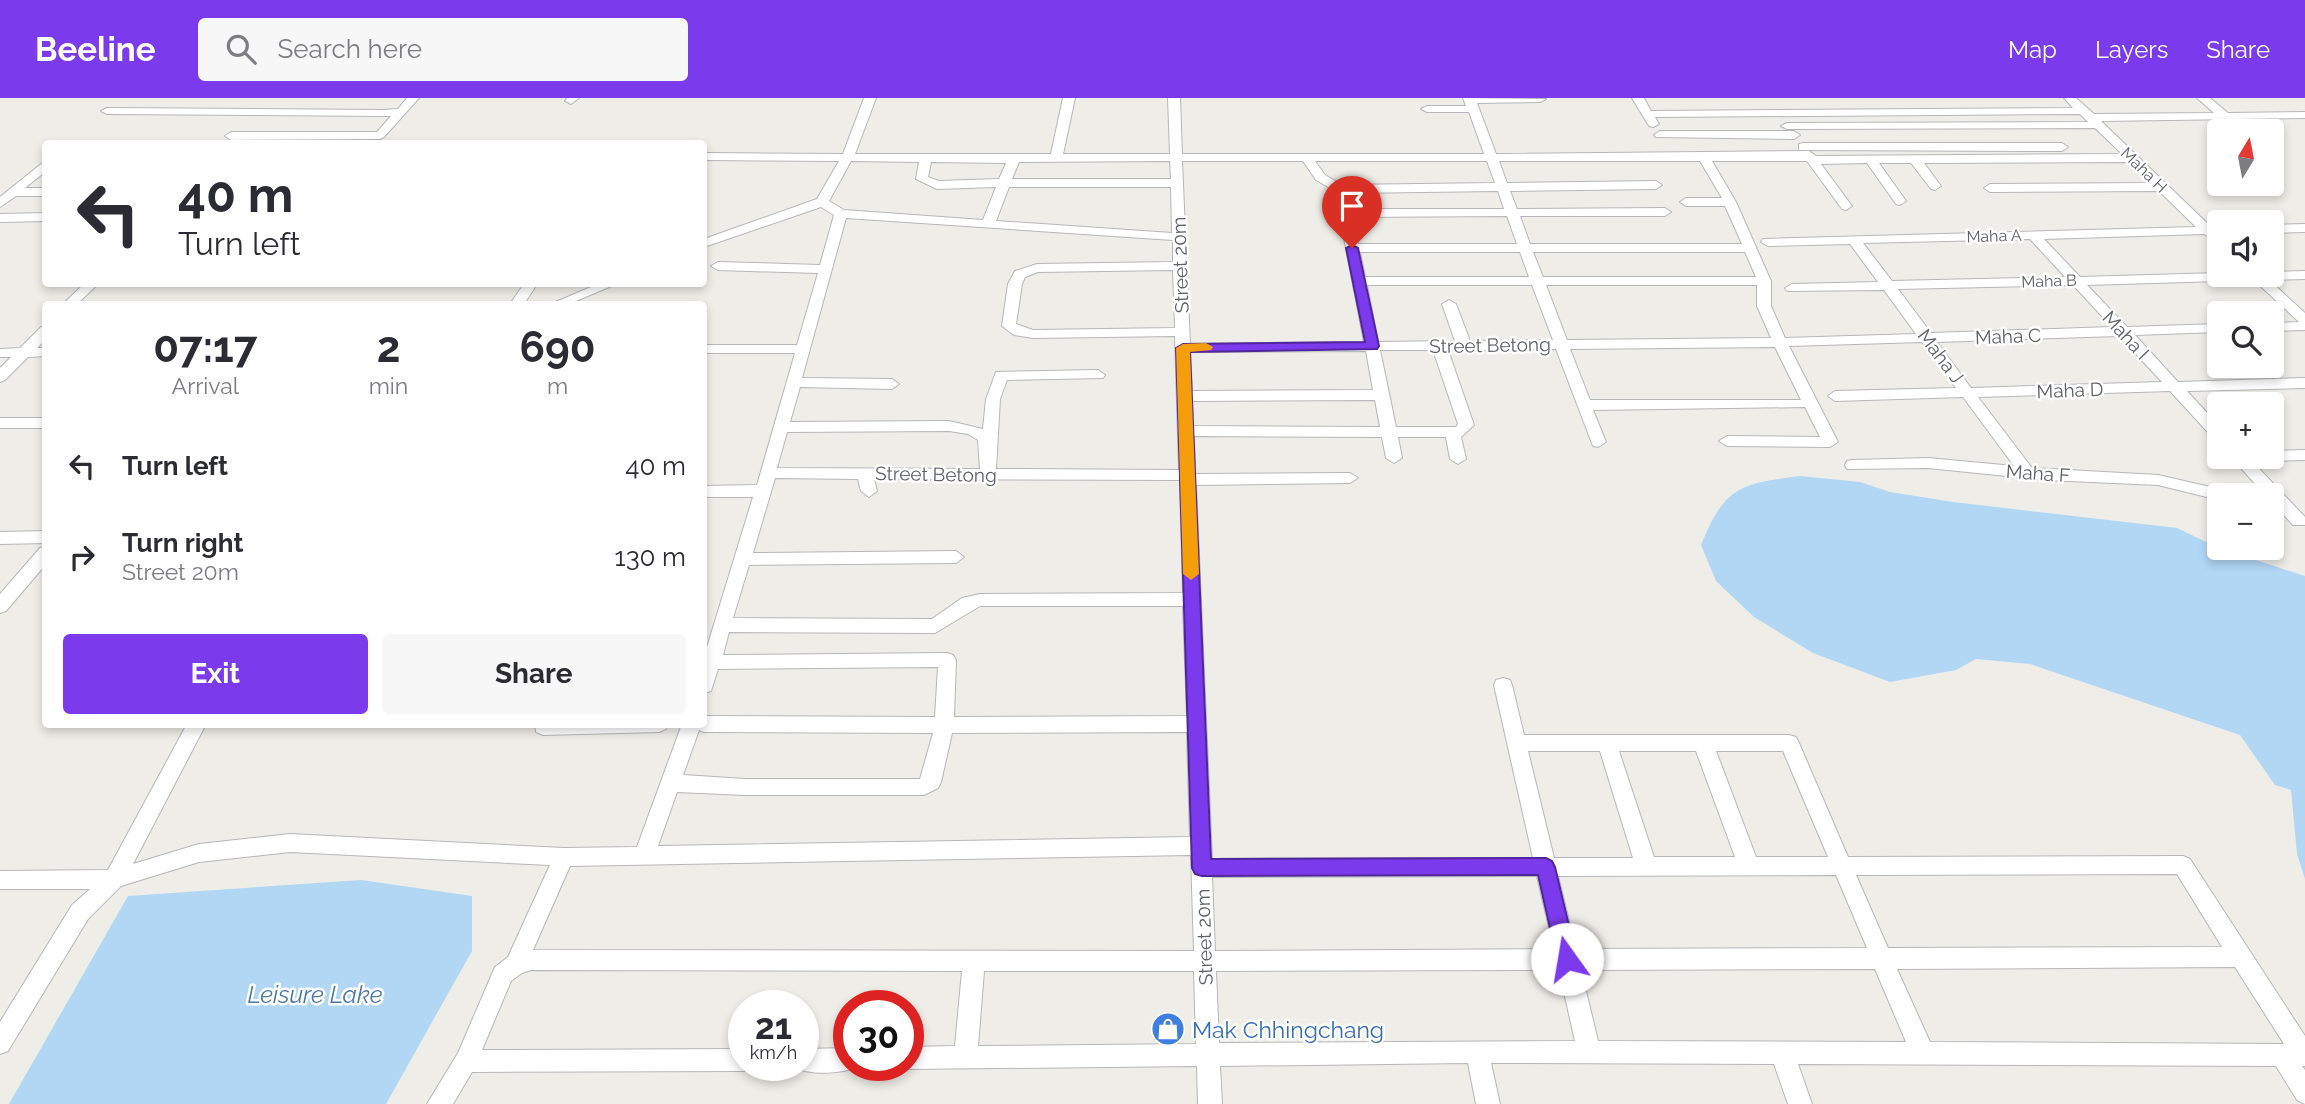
<!DOCTYPE html>
<html lang="en">
<head>
<meta charset="utf-8">
<style>
  body { margin:0; font-family:Raleway,sans-serif; background:#f7f7f7; color:#2b2b33; height:100vh; display:flex; flex-direction:column; font-size:26px; white-space:nowrap }
  * { box-sizing:border-box; margin:0 }
  p { font-size:23px; color:#7c7c81 }
  .icon { flex:none; width:38px; height:38px; fill:none; stroke:currentColor; stroke-width:2; stroke-linecap:round; stroke-linejoin:round }
  .map { position:relative; flex:1; overflow:hidden }
  .drawer { position:absolute; left:42px; top:203px; width:665px; height:427px; display:flex; flex-direction:column; background:#fff; border-radius:7px; box-shadow:0 4px 10px #0003 }
  .drawer>* { flex:none }
  .top-card { position:absolute; left:42px; top:42px; width:665px; height:147px; border-radius:7px; box-shadow:0 4px 10px #0003; background:#fff; color:#2b2b33; overflow:hidden }
  .needle { width:46px; rotate:10deg }
  .buttons { position:absolute; left:2207px; top:21px; display:grid; gap:14px }
  .buttons a { display:grid; place-items:center; width:77px; height:77px; border-radius:7px; background:#fff; box-shadow:0 4px 10px #0003; font-size:35px }
  .speed { position:absolute; left:728px; top:892px; display:flex; gap:14px; font-size:35px; font-weight:700; text-align:center }
  .speed>* { display:grid; place-content:center; width:91px; height:91px; border-radius:50%; background:#fff; box-shadow:0 4px 10px #0003; line-height:1 }
  .speed small { font-size:18px; font-weight:400 }
  .speed .limit { border:10px solid #d22; background:#fff; color:#111 }
  .pin { position:absolute; display:grid; place-items:center; width:60px; height:60px; color:#fff; margin:-72px -30px; border-radius:50% 50% 50% 0; rotate:-45deg; box-shadow:0 0 7px #0007 }
  .pin .icon { rotate:45deg }
  .me { position:absolute; width:77px; margin:-38px; rotate:347deg; stroke-linejoin:round; filter:drop-shadow(0 0 5px #0008) }
  .turn { display:flex; align-items:center; gap:24px; height:147px; padding:0 21px; font-size:32px }
  .turn .icon { width:91px; height:91px; stroke-width:2.5 }
  .turn b { display:block; font-size:49px; line-height:60px }
  .eta { display:flex; justify-content:space-evenly; align-items:center; height:119px; text-align:center }
  .eta b { font-size:42px; font-weight:700; line-height:49px }
  .button { display:flex; gap:14px; margin-top:auto; padding:14px 21px }
  .button a { flex:1; height:80px; border-radius:7px; background:#7c3aed; color:#fff; font-size:28px; font-weight:700; line-height:80px; text-align:center }
  .button a+a { background:#f7f7f7; color:#2b2b33 }
  ul { padding:0; list-style:none }
  li { display:flex; align-items:center; gap:21px; height:91px; padding:0 21px }
  li div { flex:1 }
  li b { display:block; font-size:26px }
  li em { font-style:normal }
  header { display:flex; align-items:center; gap:42px; box-sizing:border-box; height:98px; padding:0 35px; background:#7c3aed; color:#fff }
  header strong { font-size:33px }
  nav { display:flex; gap:38px; margin-inline-start:auto; font-size:24px }
  .search { width:490px; height:63px; background:#f7f7f7; display:flex; align-items:center; gap:18px; box-sizing:border-box; padding:0 24px; border-radius:7px; color:#7c7c81; font-size:26px }
  .map>svg:first-child { display:block }
</style>
</head>
<body>
<header>
<strong>Beeline</strong>
<div class="search"><svg class="icon" aria-label="search" viewBox="0 0 24 24"><circle cx="10" cy="10" r="6"/><path d="M15 15l6 6"/></svg>Search here</div>
<nav><a>Map</a><a>Layers</a><a>Share</a></nav>
</header>
<div class="map">
<svg width="2305" height="1006" viewBox="0 0 2305 1006">
  <rect width="100%" height="100%" fill="#efede7"/>
  <!-- water -->
  <g fill="#b1d7f5">
    <path d="M1800 378 1860 384 1890 394 1953 404 2177 430 2219 450 2305 478V781L2297 756 2291 692 2275 687 2240 637 2030 566 1976 561 1956 572 1890 584 1813 555 1754 519 1716 483 1701 447C1725 388 1740 386 1800 378Z"/>
    <polygon points="361,782 472,798 472,853 386,1006 9,1006 128,798"/>
  </g>
  <g fill="none" stroke-linecap="round" stroke-linejoin="round">
    <defs>
      <g id="minor">
        <polygon points="407,0 419,0 384,39 380,41 231,42 225,38 231,34 377,34 391,18 107,16 101,13 107,10 383,12 398,11"/>
        <polygon points="567,0 579,0 571,6 565,3"/>
        <path d="M864 0H876L855 56H1051L1063 0H1075L1063 56H1170L1168 0H1180L1182 56H1484L1469 14H1427L1421 11 1427 8H1466L1463 0 1546 1 1540 4 1477 5 1496 56 1809 53 1816 58 2122 56 2095 30 1787 31 1781 28 1787 25 2088 24 2080 16 1655 19 1659 26 1653 29 1649 28 1632 0H1644L1651 13 2073 10 2064 0H2076L2094 16 2214 15 2197 0H2210L2228 15 2305 14V20L2101 23 2210 128H2219V136L2211 140 2204 136 2044 141 2080 179 2219 175 2272 177V174L2305 173V181L2269 182 2305 215V232L2272 233V225L2299 224 2254 182 2087 187 2127 229 2219 226V234L2135 237 2178 284 2305 280V290L2187 293 2219 328V342L2214 341 2170 293 1978 299 2032 370 2158 377 2228 393 2230 397H2219V402L2158 387 2046 382 1928 370 1847 371 1845 367 1847 363 1853 362 1928 360 2014 368 1963 299 1835 303 1828 298 1835 293 1956 290 1922 244 1789 248 1838 344 1830 349 1727 348 1719 343 1727 338 1820 339 1805 309 1593 312 1606 344 1598 349 1593 348 1556 251 1448 252 1474 327 1461 339 1466 361 1458 366 1450 361 1446 339H1398L1402 360 1394 365 1386 360 1382 339 1194 338 1195 376 1350 375 1358 380 1350 385 1196 387 1212 761 1533 760 1494 587 1496 582 1503 580 1510 582 1512 587 1524 637H1789L1796 639 1799 645 1848 759 2183 758 2190 761 2305 938V968H2302L2305 972V1006L2297 1002 2276 968 1798 966 1812 1006H1788L1774 966 1491 965 1500 1006H1476L1468 965 1220 968 1222 1006H1198L1197 968 908 971 900 968H908V949L955 948 962 873 531 872 522 875 511 883 482 952 744 951V968H753L752 970 744 973 472 974 453 1006H427L458 955 495 869 508 859 550 767 290 754 199 764 121 788 88 821 8 953 0 956V924L72 807 90 791H0V773L108 772 187 626H206L133 766 199 746 290 736 564 750 637 749 682 626H704V618L935 619 938 569 718 571 711 593 704 595V559L753 399H704V388L757 387 795 255H704V247H797L818 175 718 172 711 168 718 164 820 167 834 117 821 109 704 149V141L817 101 839 63 704 62V55L843 56ZM851 63 919 64 916 81 937 91 996 89 983 122 844 112 829 103ZM1170 63 1171 81H1012L1019 64ZM1182 63H1303L1316 82 1335 93 1364 244 1190 246ZM1315 63H1487L1495 85 1342 87 1325 77ZM1499 63H1700L1722 100H1686L1680 104 1686 108H1725L1742 146H1530L1520 118H1665L1671 114 1665 110 1517 111 1510 93 1656 91 1662 87 1656 83 1507 85ZM1712 63H1807L1842 111 1846 112 1852 108 1821 66 1867 65 1896 106 1900 107 1906 103 1879 65H1911L1931 91 1935 92 1941 88 1924 65 2129 64 2151 85 1990 86 1984 90 1990 94 2159 93 2196 129 1763 141 1761 144 1768 148 1850 146 1878 184 1792 186 1785 190 1787 193 1884 192 1916 236 1785 240 1771 208V183L1736 104ZM931 64 1006 65 999 81 939 83 928 79ZM1009 89H1171L1172 135 996 123ZM1498 93 1504 111H1351L1348 95ZM1507 118 1517 146H1358L1353 119ZM846 120 1173 142V164L1037 166 1015 173 1008 186 1002 228 1014 237 1033 240 1175 238 1179 372 996 371 1000 301 1007 282 1103 280 1105 277 1098 272 996 274 986 301 983 331 949 323 790 324 800 289 892 291 899 286 892 281 802 280ZM2030 141 2065 179 1892 183 1863 145ZM1360 154H1520L1529 179H1365ZM1533 154H1745L1756 179H1543ZM1173 172 1175 230 1033 232 1016 226 1022 186 1025 179 1038 174ZM1367 187H1532L1553 242 1470 243 1456 206 1449 202 1442 206 1455 243 1378 244ZM1546 187H1757V208L1771 240 1567 242ZM2073 187 2112 229 1931 235 1898 191ZM2119 238 2162 284 1971 290 1937 244ZM1775 249 1801 302H1590L1570 251ZM1380 252H1433L1458 326 1456 329H1396ZM1366 253 1373 292 1192 293 1190 254ZM1375 302 1380 329 1193 328 1192 303ZM949 333 968 336 978 342 980 371 777 370 787 334ZM775 380 858 381 861 393 869 399 877 393 874 381 1180 382 1183 495 980 496 962 500 932 521 733 520 749 467 956 465 964 459 956 453 753 455ZM980 508H1183L1187 618 954 619 956 562 953 557 947 555 723 557 729 534 935 535ZM699 632 704 634 933 635 920 681H745L683 677ZM1187 634 1190 739 658 748 677 694 745 697H924L938 690 941 684 952 635ZM1528 653H1600L1633 760H1554ZM1619 653H1696L1735 759H1654ZM1716 653H1783L1828 759H1756ZM1191 757 1194 853 533 852 570 768ZM2177 776 2222 849 1888 850 1856 777ZM1836 777 1867 850 1576 851 1558 778ZM1537 778 1554 851 1215 853 1212 779ZM2235 869 2284 946 1930 944 1897 871ZM1875 871 1906 944 1598 943 1581 872ZM1559 872 1575 943 1219 945 1216 873ZM984 873H1194L1196 946 978 948Z"/>
        <polygon points="1660,33 1794,33 1800,37 1794,41 1656,39 1654,37"/>
        <polygon points="1803,45 2062,45 2068,49 2062,53 1799,52 1799,46"/>
        <polygon points="46,62 46,73 25,90 46,90 46,98 16,98 0,109 0,99"/>
        <polygon points="46,115 46,123 0,124 0,116"/>
        <polygon points="2305,126 2305,134 2272,135 2272,127"/>
        <polygon points="84,186 98,186 77,206 63,206"/>
        <polygon points="524,186 537,186 524,206 510,206"/>
        <polygon points="598,186 616,186 569,206 551,206"/>
        <polygon points="46,228 46,241 37,250 46,250 46,258 28,259 5,282 0,284 0,270 11,259 0,259 0,251 20,250 41,229"/>
        <rect x="0" y="320" width="46" height="10"/>
        <polygon points="2305,352 2305,362 2272,363 2265,359 2272,359 2272,353"/>
        <polygon points="2231,359 2248,359 2305,419 2305,427 2293,427 2272,404 2272,397 2265,397"/>
        <polygon points="46,433 46,445 0,446 0,434"/>
        <polygon points="46,448 46,466 6,513 0,515 0,496 40,450"/>
        <polygon points="535,626 668,626 666,631 659,634 543,637 536,634"/>
        <path d="M849 950V968H858C845 976 806 978 794 968H803V951Z"/>
      </g>
    </defs>
    <!-- minor casing -->
    <use href="#minor" stroke="#b4b7ba" stroke-width="2"/>
    <!-- minor -->
    <use href="#minor" fill="#fff" fill-rule="evenodd"/>
  </g>
  <!-- route -->
  <polygon fill="#7c3aed" stroke="#51269a" stroke-width="2" points="1352,147 1358,150 1379,248 1377,251 1190,254 1211,761 1546,760 1552,763 1555,769 1577,861 1575,868 1567,871 1560,868 1557,861 1538,777 1202,778 1195,776 1192,770 1176,250 1183,246 1365,244 1346,150"/>
  <!-- slow -->
  <polygon fill="#f59e0b" points="1206,245 1213,249 1211,252 1190,254 1199,476 1191,482 1183,476 1176,250 1183,246"/>
  <!-- icons -->
  <defs>
    <symbol id="shop-disc" viewBox="-11 -11 22 22"><circle r="9.5" fill="#3f7fe0" stroke="#fff"/><path d="M-5-2.5h2.3a2.7 3.5 0 0 1 5.4 0H5L5.5 6h-11ZM-1.5-2.5h3a1.5 2.3 0 0 0-3 0Z" fill="#fff"/></symbol>
  </defs>
  <g fill-rule="evenodd">
    <use href="#shop-disc" x="1149" y="912" width="38" height="38"/>
  </g>
  <g text-anchor="middle" dominant-baseline="central" stroke-width="5" stroke-linejoin="round" paint-order="stroke">
    <!-- far-street labels -->
    <g font-size="16" fill="#5f6265" stroke="#fff">
      <text transform="translate(2144 72) rotate(44)">Maha H</text>
      <text transform="translate(1994 138) rotate(-2)">Maha A</text>
      <text transform="translate(2049 183) rotate(-2)">Maha B</text>
    </g>
    <!-- street labels -->
    <g font-size="19" fill="#5f6265" stroke="#fff">
      <text transform="translate(1180 167) rotate(-92)">Street 20m</text>
      <text transform="translate(2126 237) rotate(47)">Maha I</text>
      <text transform="translate(2008 238) rotate(-2)">Maha C</text>
      <text transform="translate(1490 247) rotate(-1)">Street Betong</text>
      <text transform="translate(1941 258) rotate(53)">Maha J</text>
      <text transform="translate(2070 292) rotate(-2)">Maha D</text>
      <text transform="translate(2038 375) rotate(4)">Maha F</text>
      <text transform="translate(936 376) rotate(1)">Street Betong</text>
      <text transform="translate(1204 839) rotate(-92)">Street 20m</text>
    </g>
    <!-- near-shop labels -->
    <g font-size="23" fill="#366cbe" stroke="#fff" text-anchor="start">
      <text x="1192" y="931">Mak Chhingchang</text>
    </g>
    <!-- near-water labels -->
    <g font-size="24" font-style="italic" fill="#4e78a6" stroke="#fff">
      <text x="315" y="896">Leisure Lake</text>
    </g>
  </g>
</svg>
<div class="buttons">
<a><svg class="needle" viewBox="-14 -14 28 28"><path d="M0-13l5 13h-10z" fill="#e53935"/><path d="M0 13l5-13h-10z" fill="#7c7c81"/></svg></a>
<a><svg class="icon" aria-label="sound" viewBox="0 0 24 24"><path d="M4 9h4l5-4v14l-5-4H4zM17 9q2 3 0 6"/></svg></a>
<a><svg class="icon" aria-label="search" viewBox="0 0 24 24"><circle cx="10" cy="10" r="6"/><path d="M15 15l6 6"/></svg></a>
<a>+</a>
<a>−</a>
</div>
<div class="speed"><div>21<small>km/h</small></div><div class="limit">30</div></div>
<div class="pin" style="left:1352px;top:150px;background:#d93025"><svg class="icon" aria-label="arrive" viewBox="0 0 24 24"><path d="M6 21V4h12l-3 4 3 4H6"/></svg></div>
<svg class="me" style="left:1567px;top:861px" viewBox="-20 -20 40 40"><circle r="19" fill="#fff"/><path d="M0-13L10 11 0 6-10 11z" fill="#7c3aed"/></svg>
<div class="top-card">
<div class="turn"><svg class="icon" aria-label="left" viewBox="0 0 24 24"><path d="M17 20v-9H6M10 6l-5 5 5 5"/></svg><div><b>40 m</b>Turn left</div></div>
</div>
<section class="drawer">
<div class="eta">
<div><b>07:17</b><p>Arrival</p></div>
<div><b>2</b><p>min</p></div>
<div><b>690</b><p>m</p></div>
</div>
<ul>
<li><svg class="icon" aria-label="left" viewBox="0 0 24 24"><path d="M17 20v-9H6M10 6l-5 5 5 5"/></svg><div><b>Turn left</b></div><em>40 m</em></li>
<li><svg class="icon" aria-label="right" viewBox="0 0 24 24"><path d="M7 20v-9h11M14 6l5 5-5 5"/></svg><div><b>Turn right</b><p>Street 20m</p></div><em>130 m</em></li>
</ul>
<div class="button"><a>Exit</a><a>Share</a></div>
</section>
</div>
</body>
</html>
